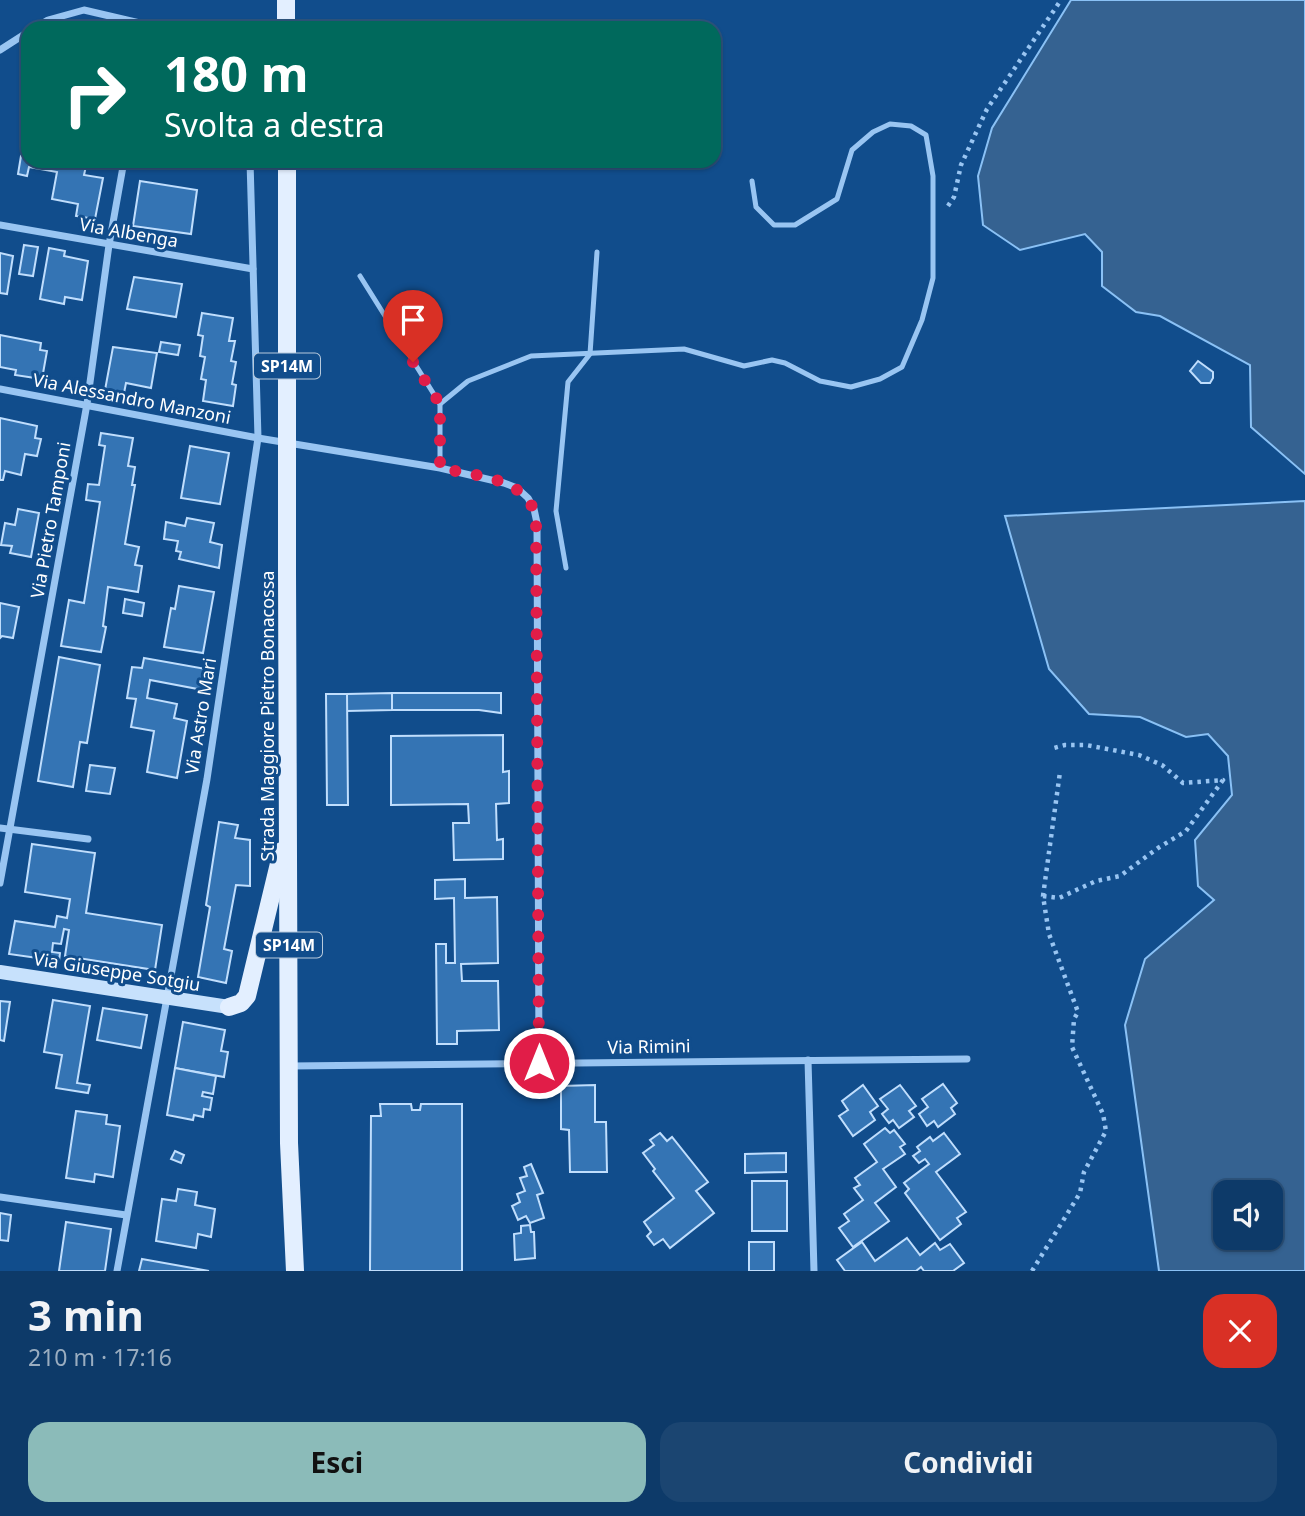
<!DOCTYPE html>
<html lang="it">
<head>
<meta charset="utf-8">
<style>
  body { margin:0; font-family:"Noto Sans",sans-serif; background:#1b4571; color:#f1f3f6; height:100vh; display:flex; flex-direction:column; font-size:26px; white-space:nowrap }
  * { box-sizing:border-box; margin:0 }
  p { font-size:23px; color:#9aadc0 }
  .icon { flex:none; width:38px; height:38px; fill:none; stroke:currentColor; stroke-width:2; stroke-linecap:round; stroke-linejoin:round }
  .map { position:relative; height:1271px; overflow:hidden }
  .details { display:flex; flex-direction:column; background:#0d3a69; flex:1 }
  .details>* { flex:none }
  .banner { position:absolute; left:21px; top:21px; width:700px; height:147px; border-radius:21px; box-shadow:0 2px 5px #0004,0 0 0 2px #2d547d; background:#00695c; color:#fff; overflow:hidden }
  .buttons { position:absolute; left:1213px; top:1180px; display:grid; gap:14px }
  .buttons a { display:grid; place-items:center; width:70px; height:70px; border-radius:14px; background:#0d3a69; box-shadow:0 2px 5px #0004,0 0 0 2px #2d547d; font-size:35px }
  .pin { position:absolute; display:grid; place-items:center; width:60px; height:60px; color:#fff; margin:-72px -30px; border-radius:50% 50% 50% 0; rotate:-45deg; box-shadow:0 0 7px #0007 }
  .pin .icon { rotate:45deg }
  .me { position:absolute; width:77px; margin:-38px; rotate:0deg; stroke-linejoin:round; filter:drop-shadow(0 0 5px #0008) }
  .turn { display:flex; align-items:center; gap:24px; height:147px; padding:0 28px; font-size:32px }
  .turn .icon { width:91px; height:91px; stroke-width:2.5 }
  .turn b { display:block; font-size:49px; line-height:60px }
  .round { display:grid; place-items:center; flex:none; width:74px; height:74px; border-radius:21px; background:#1b4571 }
  .summary { display:flex; align-items:center; justify-content:space-between; height:119px; padding:0 28px }
  h1 { font-size:42px; font-weight:700; line-height:52px }
  .button { display:flex; gap:14px; margin-top:auto; padding:14px 28px }
  .button a { flex:1; height:80px; border-radius:21px; background:#8bbbb9; color:#111; font-size:28px; font-weight:700; line-height:80px; text-align:center }
  .button a+a { background:#1b4571; color:#f1f3f6 }
  .map>svg:first-child { display:block }
</style>
</head>
<body>
<div class="map">
<svg width="1305" height="1271" viewBox="0 0 1305 1271">
  <rect width="100%" height="100%" fill="#114d8c"/>
  <!-- water -->
  <g fill="#356291" stroke="#8ac1f5" stroke-width="2" fill-rule="evenodd">
    <polygon points="1071,0 1305,0 1305,474 1251,427 1250,365 1160,316 1136,312 1102,286 1102,252 1085,234 1020,250 983,225 978,176 992,128"/>
    <path d="M1305 501V1271H1159L1125 1025 1145 959 1214 900 1198 886 1195 840 1232 795 1228 756 1208 734 1186 737 1140 717 1089 714 1049 669 1005 516ZM1225 1192H1270V1237H1225Z"/>
  </g>
  <!-- building -->
  <g fill="#3474b4" stroke="#c0defd" stroke-width="2">
    <polygon points="21,156 28,157 28,161 75,161 75,164 86,166 84,175 103,178 95,219 76,216 78,204 52,199 57,172 29,167 27,176 18,174"/>
    <polygon points="85,161 105,161 105,165"/>
    <polygon points="229,161 229,167 197,162 197,161"/>
    <polygon points="140,181 197,190 191,234 133,226"/>
    <polygon points="24,245 38,247 33,276 19,274"/>
    <polygon points="49,248 65,251 64,256 88,261 82,300 65,297 64,304 40,299"/>
    <polygon points="0,253 13,256 7,294 0,293"/>
    <polygon points="134,277 182,284 176,317 127,309"/>
    <polygon points="202,313 233,318 229,341 235,341 231,361 236,362 232,384 236,385 233,406 203,401 206,380 201,379 205,357 200,356 203,336 198,335"/>
    <polygon points="0,335 41,343 40,350 47,351 42,379 15,375 16,370 0,367"/>
    <polygon points="161,342 180,345 178,355 159,352"/>
    <polygon points="113,347 157,353 151,388 126,383 124,393 105,390"/>
    <polygon points="1198,361 1213,372 1213,378 1210,383 1201,383 1190,371"/>
    <polygon points="0,418 37,426 35,438 41,439 37,456 25,454 21,475 5,471 3,480 0,480"/>
    <polygon points="101,433 133,438 128,466 135,467 132,485 135,485 125,544 139,547 135,565 142,566 138,592 108,587 103,626 106,627 101,652 61,646 69,600 84,603 100,502 86,500 88,484 99,485 105,446 99,445"/>
    <polygon points="190,446 229,453 220,504 181,498"/>
    <polygon points="18,509 39,513 31,557 10,553 12,546 1,545 5,523 15,525"/>
    <polygon points="187,518 214,523 210,542 222,545 219,568 179,559 181,552 176,551 178,541 164,539 166,522 185,526"/>
    <polygon points="179,586 214,592 203,653 164,647 171,608 175,609"/>
    <polygon points="125,599 144,603 142,616 123,613"/>
    <polygon points="0,603 19,607 13,638 2,636 0,638"/>
    <polygon points="59,657 100,665 87,743 80,742 73,787 38,781"/>
    <polygon points="144,658 206,669 203,690 150,680 147,698 177,704 174,718 187,721 177,778 147,772 154,731 131,727 136,699 127,698 132,667 142,668"/>
    <polygon points="392,693 392,710 347,711 347,694"/>
    <polygon points="392,693 501,693 501,713 479,710 392,710"/>
    <polygon points="326,694 347,694 348,805 327,805"/>
    <polygon points="503,735 503,772 509,771 509,803 496,804 497,840 503,839 503,859 454,860 453,823 469,823 468,804 391,805 391,736"/>
    <polygon points="90,765 115,768 110,794 86,791"/>
    <polygon points="219,822 238,825 235,838 250,840 250,886 236,885 224,949 232,951 226,983 198,977 210,907 206,905"/>
    <polygon points="32,844 95,853 86,913 162,925 155,970 65,956 69,930 64,929 61,944 53,943 52,952 60,953 59,961 9,954 15,921 55,927 57,916 67,918 70,899 25,892"/>
    <polygon points="465,879 465,898 497,897 498,963 461,964 462,981 498,981 499,1030 457,1031 457,1044 437,1044 436,944 446,944 446,963 455,963 454,898 435,899 435,880"/>
    <polygon points="53,1000 90,1006 77,1083 90,1085 88,1093 56,1088 62,1055 44,1052"/>
    <polygon points="0,1001 10,1002 4,1041 0,1040"/>
    <polygon points="103,1008 147,1015 141,1048 97,1040"/>
    <polygon points="183,1022 225,1030 221,1051 228,1052 224,1077 175,1068"/>
    <polygon points="175,1068 216,1076 213,1094 203,1092 202,1096 212,1098 210,1110 204,1109 203,1117 194,1115 193,1120 167,1115"/>
    <polygon points="943,1084 957,1103 951,1108 955,1114 938,1127 934,1121 927,1126 919,1114 928,1107 922,1099"/>
    <polygon points="595,1085 595,1122 606,1122 607,1172 570,1172 569,1130 561,1129 561,1086"/>
    <polygon points="863,1085 878,1106 870,1112 875,1120 853,1136 839,1116 848,1110 842,1101"/>
    <polygon points="900,1085 916,1106 909,1111 914,1117 899,1128 893,1120 889,1123 882,1114 888,1109 880,1099"/>
    <polygon points="380,1104 411,1104 412,1110 420,1110 421,1104 462,1104 462,1271 370,1271 371,1116 381,1116"/>
    <polygon points="76,1111 107,1115 106,1124 120,1126 113,1177 95,1174 94,1182 66,1178"/>
    <polygon points="885,1128 890,1133 894,1130 905,1144 900,1147 905,1154 883,1169 896,1187 875,1203 889,1221 853,1247 839,1228 849,1221 844,1214 863,1200 854,1188 860,1185 855,1178 877,1162 864,1144"/>
    <polygon points="660,1133 667,1141 672,1137 708,1182 696,1191 714,1213 670,1248 663,1239 654,1245 647,1236 651,1232 644,1222 674,1198 653,1171 655,1169 643,1153 654,1145 650,1140"/>
    <polygon points="944,1133 960,1154 936,1172 966,1212 957,1218 961,1224 940,1240 905,1193 909,1189 904,1183 929,1164 925,1159 919,1163 913,1156 920,1151 917,1147 930,1137 933,1141"/>
    <polygon points="175,1151 184,1155 181,1163 171,1159"/>
    <polygon points="786,1153 786,1172 745,1173 745,1154"/>
    <polygon points="531,1164 543,1193 537,1195 544,1218 530,1223 526,1216 518,1220 512,1206 520,1202 517,1194 525,1191 520,1178 527,1176 524,1167"/>
    <rect x="752" y="1181" width="35" height="50"/>
    <polygon points="178,1189 197,1192 195,1205 215,1209 211,1237 198,1234 196,1248 156,1241 162,1199 176,1201"/>
    <polygon points="0,1213 11,1215 8,1241 0,1240"/>
    <polygon points="66,1222 111,1229 105,1271 59,1271"/>
    <polygon points="530,1225 531,1232 534,1232 535,1258 515,1260 514,1234 521,1233 521,1226"/>
    <polygon points="907,1238 920,1255 935,1243 940,1250 950,1244 964,1263 953,1271 924,1271 921,1267 916,1271 845,1271 837,1260 862,1242 875,1261"/>
    <rect x="749" y="1242" width="25" height="29"/>
    <polygon points="142,1259 209,1271 139,1271"/>
  </g>
  <g fill="none" stroke-linecap="round" stroke-linejoin="round">
    <!-- path -->
    <g stroke="#99c5f2" stroke-width="4.5" stroke-dasharray="3.5 5" stroke-linecap="butt">
      <polyline points="948,206 954,197 961,165 987,109 1061,0"/>
      <polyline points="1043,896 1059,898 1096,881 1120,876 1158,848 1186,831 1223,780 1183,783 1162,765 1139,755 1086,745 1065,745 1050,749"/>
      <polyline points="1032,1271 1080,1193 1084,1172 1106,1131 1103,1114 1072,1047 1074,1019 1078,1012 1049,934 1043,896 1060,772"/>
    </g>
    <!-- lane -->
    <g stroke="#99c5f2" stroke-width="5">
      <polyline points="360,276 440,404 440,468"/>
      <polyline points="440,404 468,381 531,356 684,349 744,366 772,360 785,363 820,381 851,387 880,379 902,367 922,320 933,278 933,176 926,135 911,126 890,124 873,132 852,150 837,199 795,225 774,225 756,207 752,181"/>
      <polyline points="566,568 556,511 568,382 590,354 597,252"/>
    </g>
    <!-- street -->
    <g stroke="#99c5f2" stroke-width="7">
      <polyline points="35,28 48,20 84,10 161,28"/>
      <polyline points="0,50 28,32"/>
      <polyline points="0,225 253,269"/>
      <polyline points="0,389 258,438 440,468 504,483 517,488 528,498 534,509 537,523 539,1063"/>
      <polyline points="0,828 88,839"/>
      <polyline points="0,883 87,404 109,245 124,161"/>
      <polyline points="808,1060 814,1271"/>
      <polyline points="290,1066 967,1059"/>
      <polyline points="0,1197 126,1215"/>
      <polyline points="117,1271 207,779 258,438 250,161"/>
    </g>
    <!-- secondary -->
    <polyline stroke="#c7e1fc" stroke-width="14" points="0,972 229,1007"/>
    <!-- primary -->
    <g stroke="#e3efff" stroke-width="18">
      <polyline points="286,0 286,28"/>
      <polyline points="287,570 289,1143 295,1271"/>
      <polyline points="229,1007 241,1003 247,996 282,851"/>
    </g>
    <!-- primary-bridge -->
    <polyline stroke="#e3efff" stroke-width="18" points="287,161 287,570"/>
  </g>
  <g fill="none" stroke-linecap="round" stroke-linejoin="round">
    <!-- route -->
    <path stroke="#e11d48" stroke-width="12" stroke-dasharray="0 21.6" d="M413 362 440 404V468C474 476 524 476 536 516L539 1063"/>
  </g>
  <g text-anchor="middle" dominant-baseline="central" stroke-width="6" stroke-linejoin="round" paint-order="stroke">
    <!-- shield labels -->
    <g fill="#114d8c" stroke="#b8cadc" stroke-width="2">
      <rect x="254" y="353.5" width="66" height="25" rx="5"/>
      <rect x="256" y="932.5" width="66" height="25" rx="5"/>
    </g>
    <g font-size="16" font-weight="bold" fill="#fff">
      <text x="287" y="366">SP14M</text>
      <text x="289" y="945">SP14M</text>
    </g>
    <!-- street labels -->
    <g font-size="18" fill="#fff" stroke="#114d8c">
      <text transform="translate(129 232) rotate(10)">Via Albenga</text>
      <text transform="translate(132 398) rotate(11)">Via Alessandro Manzoni</text>
      <text transform="translate(50 520) rotate(-80)">Via Pietro Tamponi</text>
      <text transform="translate(200 716) rotate(-81)">Via Astro Mari</text>
      <text transform="translate(267 716) rotate(-90)">Strada Maggiore Pietro Bonacossa</text>
      <text transform="translate(117 971) rotate(9)">Via Giuseppe Sotgiu</text>
      <text transform="translate(649 1046) rotate(-1)">Via Rimini</text>
    </g>
  </g>
</svg>
<div class="buttons">
<a><svg class="icon" aria-label="sound" viewBox="0 0 24 24"><path d="M4 9h4l5-4v14l-5-4H4zM17 9q2 3 0 6"/></svg></a>
</div>
<div class="pin" style="left:413px;top:362px;background:#d93025"><svg class="icon" aria-label="arrive" viewBox="0 0 24 24"><path d="M6 21V4h12l-3 4 3 4H6"/></svg></div>
<svg class="me" style="left:539px;top:1063px" viewBox="-20 -20 40 40"><circle r="17" fill="#e11d48" stroke="#fff" stroke-width="3"/><path d="M0-11L8 9 0 5-8 9z" fill="#fff"/></svg>
<div class="banner">
<div class="turn"><svg class="icon" aria-label="right" viewBox="0 0 24 24"><path d="M7 20v-9h11M14 6l5 5-5 5"/></svg><div><b>180 m</b>Svolta a destra</div></div>
</div>
</div>
<section class="details">
<div class="summary"><div><h1>3 min</h1><p>210 m · 17:16</p></div><a class="round" style="background:#d93025;color:#fff"><svg class="icon" aria-label="close" viewBox="0 0 24 24"><path d="M6 6l12 12M18 6L6 18"/></svg></a></div>
<div class="button"><a>Esci</a><a>Condividi</a></div>
</section>
</body>
</html>
